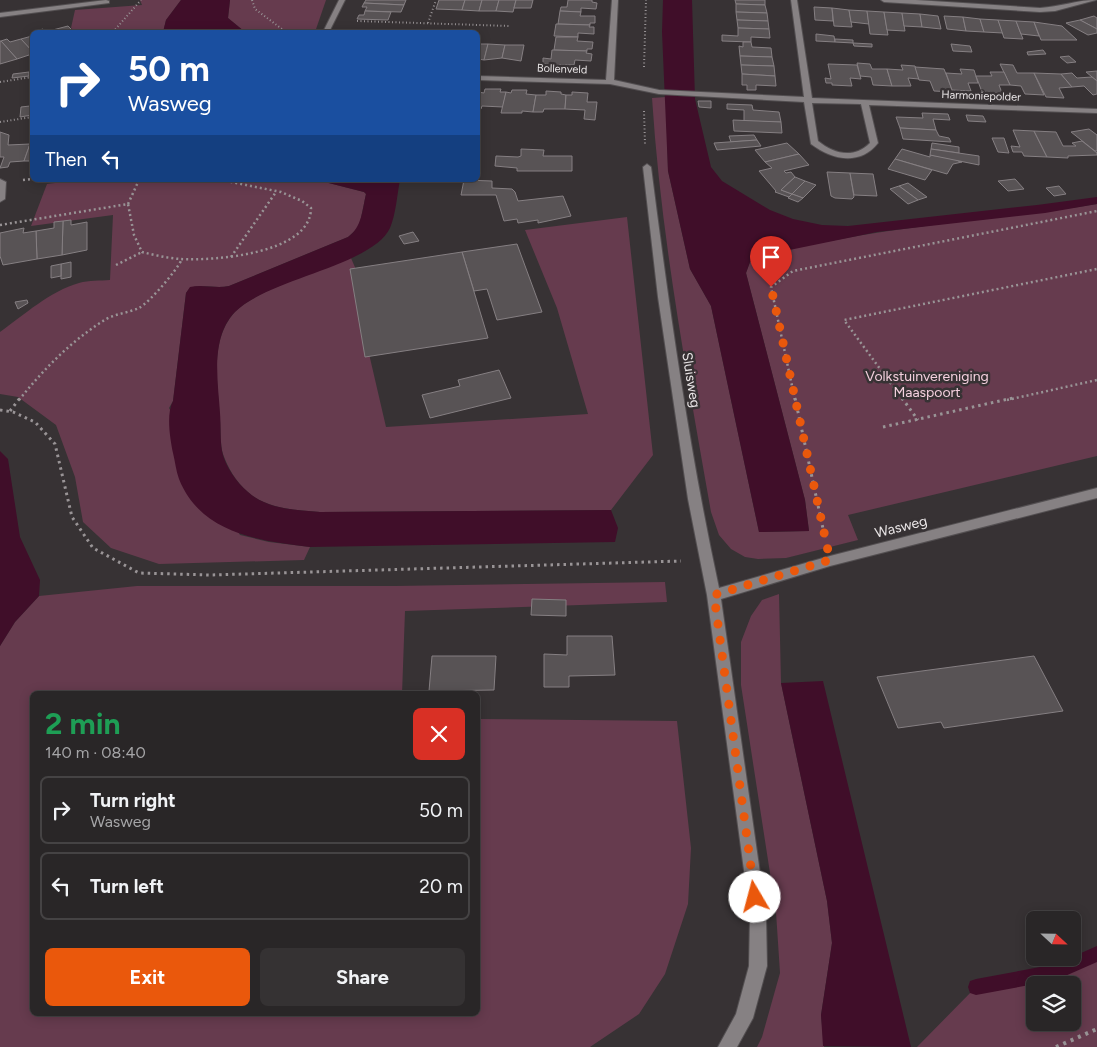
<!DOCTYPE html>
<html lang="en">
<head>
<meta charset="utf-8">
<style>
  body { margin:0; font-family:Figtree,sans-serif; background:#353233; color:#f1f3f6; height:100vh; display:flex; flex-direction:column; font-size:19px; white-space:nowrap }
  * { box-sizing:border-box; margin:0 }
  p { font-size:16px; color:#a5a5a7 }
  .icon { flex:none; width:28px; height:28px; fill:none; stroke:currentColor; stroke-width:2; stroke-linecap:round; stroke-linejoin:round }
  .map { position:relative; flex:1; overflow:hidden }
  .panel { position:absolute; left:30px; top:691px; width:450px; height:325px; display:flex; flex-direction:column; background:#292627; border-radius:8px; box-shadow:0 2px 12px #0003,0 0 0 1px #454344 }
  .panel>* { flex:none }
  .hud { position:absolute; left:30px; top:30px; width:450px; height:152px; border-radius:8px; box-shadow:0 2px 12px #0003,0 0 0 1px #454344; background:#1a4fa0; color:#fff; overflow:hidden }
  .needle { width:32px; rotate:112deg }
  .fabs { position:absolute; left:1026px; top:911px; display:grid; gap:10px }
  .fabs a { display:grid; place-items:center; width:55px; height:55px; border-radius:8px; background:#292627; box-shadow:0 2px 12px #0003,0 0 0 1px #454344; font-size:25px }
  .pin { position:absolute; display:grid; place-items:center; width:42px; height:42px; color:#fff; margin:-51px -21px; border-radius:50% 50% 50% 0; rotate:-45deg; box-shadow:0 0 5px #0007 }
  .pin .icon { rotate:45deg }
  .me { position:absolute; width:55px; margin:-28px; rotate:352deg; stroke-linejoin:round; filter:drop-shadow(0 0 4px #0008) }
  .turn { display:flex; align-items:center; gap:18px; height:105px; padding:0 15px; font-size:22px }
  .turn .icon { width:65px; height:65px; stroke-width:2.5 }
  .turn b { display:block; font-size:35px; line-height:42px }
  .then { display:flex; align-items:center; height:48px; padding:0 15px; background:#0003; gap:10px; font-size:19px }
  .round { display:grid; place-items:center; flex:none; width:52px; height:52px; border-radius:8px; background:#353233 }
  .overview { display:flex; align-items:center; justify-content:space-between; height:85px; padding:0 15px }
  h1 { font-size:30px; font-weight:700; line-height:38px; color:#1e9e55 }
  .cta { display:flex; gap:10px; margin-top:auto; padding:10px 15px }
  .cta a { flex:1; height:58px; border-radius:8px; background:#ea580c; color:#fff; font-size:20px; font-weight:700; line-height:58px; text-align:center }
  .cta a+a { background:#353233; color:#f1f3f6 }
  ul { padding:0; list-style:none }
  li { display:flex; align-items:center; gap:15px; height:68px; margin:0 10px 8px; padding:0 5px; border:2px solid #454344; border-radius:8px }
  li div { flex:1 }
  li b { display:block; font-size:19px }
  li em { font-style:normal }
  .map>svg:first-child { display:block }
</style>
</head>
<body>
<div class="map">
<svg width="1097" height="1047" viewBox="0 0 1097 1047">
  <rect width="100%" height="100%" fill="#373234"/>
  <!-- green -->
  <g fill="#663b4e" fill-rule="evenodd">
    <polygon points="140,0 181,0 166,20 163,32 76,32 71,28 75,10 142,5"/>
    <polygon points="230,0 326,0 315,32 245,32 228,18"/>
    <path d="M666 97 668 171 690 269 711 306 759 532 809 531 805 500 746 273 750 262C778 248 811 245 841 239 926 223 1012 218 1097 204V456L848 515 858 540 786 558 758 559 745 557 731 549 719 535 711 512C687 374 661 238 652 98Z"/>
    <path d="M79 180H317L364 192 366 194 359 227 348 237 229 286C216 289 203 284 190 288L186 293 173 401 169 408 240 535 269 542 310 547 304 560 159 564 111 548 83 522 75 477 56 425 18 397 0 394V332C24 315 50 291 79 283 89 280 100 281 110 280L113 215 31 226 47 184Z"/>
    <path d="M627 217 653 455 611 510 320 512C296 510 266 509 248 492 236 482 228 468 223 454 220 444 221 430 220 420 218 385 209 341 234 313 253 291 322 270 351 258L357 272 370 358 386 427 588 414 557 308 525 230Z"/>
    <polygon points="665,582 667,602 405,611 402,694 32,694 32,1014 478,1014 478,719 677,721 691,848 688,904 665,974 639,1014 590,1047 0,1047 0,646 15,622 39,596 137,586 395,586"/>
    <polygon points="779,594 781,683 827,901 832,943 821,1015 824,1047 757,1047 762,1037 780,973 776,912 741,685 741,642 751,616 762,600"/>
    <path d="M1097 954V1047H917L976 987 1056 972ZM1035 985H1072V1022H1035Z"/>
  </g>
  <!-- water -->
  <g fill="#400e29">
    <polygon points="181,0 230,0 228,18 245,32 163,32 166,20"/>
    <polygon points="663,0 692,0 695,99 711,167 722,181 770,210 793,219 822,225 848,226 1037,205 1097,197 1097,204 1045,213 877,232 765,255 750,262 746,273 805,500 809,531 759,532 711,306 690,269 668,171 662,32"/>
    <path d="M317 180H400C397 195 396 214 390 228 372 266 267 279 235 312 210 338 218 381 220 413 221 426 220 439 222 451 225 466 237 483 248 492 267 509 296 510 320 512L611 510 618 528 615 542 310 547C260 541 201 534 179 479 176 471 175 461 173 453 170 438 166 414 173 401L186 293 190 287C203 284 216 289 229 286L348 237C362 227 362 211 366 194L364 192Z"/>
    <polygon points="0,451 8,459 20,537 40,580 39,596 15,622 0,646"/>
    <polygon points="823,681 911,1047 823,1046 821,1015 832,943 827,901 781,683"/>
  </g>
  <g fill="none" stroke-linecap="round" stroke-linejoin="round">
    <!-- stream -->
    <polygon fill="#400e29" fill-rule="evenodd" points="1097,946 1097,962 1056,980 976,995 970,993 968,987 970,981 976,979 1056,964"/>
  </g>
  <!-- building -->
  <g fill="#585355" stroke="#857f82">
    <polygon points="366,0 406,0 404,5 364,3"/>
    <polygon points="439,0 465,0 462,10 436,9"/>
    <polygon points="465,0 482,0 479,11 462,10"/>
    <polygon points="482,0 499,0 496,11 479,11"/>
    <polygon points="499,0 516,0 513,12 496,11"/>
    <polygon points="516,0 533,0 531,8 514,8"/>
    <polygon points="568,0 592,0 592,2 597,3 596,9 581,8 581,12 560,11 561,7 567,7"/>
    <polygon points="735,0 765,0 765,5 736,4"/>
    <polygon points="364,3 404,5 401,12 365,11 367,7 362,7"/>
    <polygon points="736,4 765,5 767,13 736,12"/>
    <polygon points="814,7 832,8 833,21 815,20"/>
    <polygon points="832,8 849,10 852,27 834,26"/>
    <polygon points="849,10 867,11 869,24 851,22"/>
    <polygon points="365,11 391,12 388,20 357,19 359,15 364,15"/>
    <polygon points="560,11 581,12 580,16 595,16 595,23 590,23 590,25 558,24"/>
    <polygon points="867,11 884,12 888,35 870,34"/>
    <polygon points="736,12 767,13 768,21 737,20"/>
    <polygon points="884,12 902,13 905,31 887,30"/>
    <polygon points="902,13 920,14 922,27 904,26"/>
    <polygon points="920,14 938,16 941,29 922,27"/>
    <polygon points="944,16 963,17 966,31 947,29"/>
    <polygon points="1094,16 1097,18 1097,29 1080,20"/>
    <polygon points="963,17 980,19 984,32 966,31"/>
    <polygon points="980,19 998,20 1003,33 984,32"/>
    <polygon points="737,20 768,21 769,29 738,28"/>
    <polygon points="998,20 1016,21 1023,39 1004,38"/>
    <polygon points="1080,20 1097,29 1097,33 1088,35 1066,23"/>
    <polygon points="1016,21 1034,22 1039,36 1021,34"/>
    <polygon points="1034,22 1062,26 1077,40 1041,40"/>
    <polygon points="556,24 590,25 589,27 594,27 594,34 578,33 578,37 554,36"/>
    <polygon points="68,26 74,32 38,32 36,31 43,29 45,32"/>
    <polygon points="738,28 769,29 770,38 751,37 751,42 722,41 722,35 738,36"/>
    <polygon points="816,34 834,36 835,42 816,41"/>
    <polygon points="32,36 32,51 21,39"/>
    <polygon points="556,37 578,37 577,41 593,42 592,49 587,49 587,51 554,50"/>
    <polygon points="7,39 10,42 21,39 32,51 32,54 17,59 1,41"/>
    <polygon points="835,39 853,40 853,43 835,42"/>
    <polygon points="0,41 1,41 17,59 0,64"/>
    <polygon points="743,42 751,42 752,47 771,48 772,57 740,56 739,46 743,47"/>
    <polygon points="853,43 872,44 872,47 854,46"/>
    <polygon points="478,44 488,44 484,60 478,59"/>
    <polygon points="488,44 505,45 502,58 484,60"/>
    <polygon points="951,44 970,46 972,52 953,51"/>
    <polygon points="505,45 524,45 521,61 502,58"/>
    <polygon points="552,50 587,51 586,53 592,54 591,61 575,60 574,65 543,64 543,58 551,59"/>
    <polygon points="1043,50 1046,54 1028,55 1027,52"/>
    <polygon points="740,56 772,57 774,66 741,65"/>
    <polygon points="1069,56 1076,62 1067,63 1060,57"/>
    <polygon points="857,63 870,64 872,69 887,69 892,86 873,85 871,77 860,76"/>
    <polygon points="828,64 857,65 861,79 850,78 852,86 832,85 832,83 826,83 825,78 831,79"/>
    <polygon points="1000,64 1013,65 1017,73 1034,73 1044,95 1025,94 1021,86 1010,85"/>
    <polygon points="741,65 774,66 775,76 742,74"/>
    <polygon points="901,65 915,66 919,79 908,78 911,86 892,86 887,69 903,70"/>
    <polygon points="915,67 944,69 953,92 934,91 930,81 919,80"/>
    <polygon points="960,69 974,70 978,83 968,83 971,91 952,90 946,73 962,74"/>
    <polygon points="1097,71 1097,81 1086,72"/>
    <polygon points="29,72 29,76 12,78 13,74"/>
    <polygon points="990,72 1004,72 1010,85 999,85 1002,93 982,92 976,76 992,76"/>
    <polygon points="1034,73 1061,74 1072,87 1059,88 1064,98 1046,97"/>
    <polygon points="1072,73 1077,78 1092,77 1097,81 1097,94 1093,95 1084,86 1072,87 1061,74"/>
    <polygon points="742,74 775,76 776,86 756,85 756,90 747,90 747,85 742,85"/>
    <polygon points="485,89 501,89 500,92 506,92 503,107 482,106 481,109 478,109 478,92 484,93"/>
    <polygon points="512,90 527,90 526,94 536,95 533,112 522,111 522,113 501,113 506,92 511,93"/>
    <polygon points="546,91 561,92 561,94 566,95 565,109 544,109 543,112 533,112 536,95 546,95"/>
    <polygon points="572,92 588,93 587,102 597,102 595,120 584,119 585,110 565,109 566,95 572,95"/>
    <polygon points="698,101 711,101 711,108 699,107"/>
    <polygon points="727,104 752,105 753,110 779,112 781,122 744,121 744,110 727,109"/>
    <polygon points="30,106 32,106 32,115 20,117 21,107"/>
    <polygon points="922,113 948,114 950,120 933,119 936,130 900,128 896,117 923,118"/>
    <polygon points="966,115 983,116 986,122 968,121"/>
    <polygon points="733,120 781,122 782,133 734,131"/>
    <polygon points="900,128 936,130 939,136 949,138 951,142 903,139"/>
    <polygon points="1089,129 1097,135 1097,151 1095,151 1071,132"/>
    <polygon points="1013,130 1034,131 1047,157 1024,156 1022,152 1013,152 1011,146 1020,147"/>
    <polygon points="1034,131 1056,132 1063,146 1076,146 1072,143 1082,141 1097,153 1097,155 1068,156 1068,158 1047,157"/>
    <polygon points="0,132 9,135 8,145 30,144 24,161 10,162 8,167 0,168 4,157 0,157"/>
    <polygon points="754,135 757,140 731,142 729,136"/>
    <polygon points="32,137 32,161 24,161 30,144"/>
    <polygon points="992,138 1004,138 1009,153 998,152"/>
    <polygon points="757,140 761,146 717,150 714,143"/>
    <polygon points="787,143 799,154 765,162 755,150"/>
    <polygon points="932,143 959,147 959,153 931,149"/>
    <polygon points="521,149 544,150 543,156 572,156 572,171 517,171 517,168 495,166 496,156 518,157 521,156"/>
    <polygon points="902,149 930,157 930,155 958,159 958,161 962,162 953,164 947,174 895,159"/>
    <polygon points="931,149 979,156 979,165 930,155"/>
    <polygon points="799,154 809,165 784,171 786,173 791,172 795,177 781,190 792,194 789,197 775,192 776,191 759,171 772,168 765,162"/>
    <polygon points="895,159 932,170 925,180 888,169"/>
    <polygon points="827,172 850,173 854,197 852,199 835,198 831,196"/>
    <polygon points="850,173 873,174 877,196 854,195"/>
    <polygon points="795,177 805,181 792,194 781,190"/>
    <polygon points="1015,179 1024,189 1008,191 998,181"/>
    <polygon points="464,180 492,181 492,188 512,189 515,192 518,201 563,196 571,216 538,223 538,220 518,223 517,219 504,221 496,195 461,195"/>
    <polygon points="805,181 816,185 803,198 792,194"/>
    <polygon points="908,183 927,197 918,200 899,186"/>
    <polygon points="899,186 918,200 908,204 890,189"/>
    <polygon points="1059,186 1066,194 1054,196 1046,188"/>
    <polygon points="792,194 803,198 798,202 788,198"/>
    <polygon points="71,220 71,225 87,222 87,250 62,255 63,221"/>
    <polygon points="63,221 62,255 37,259 36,231 54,228 54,222"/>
    <polygon points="24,228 23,233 36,231 37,259 3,265 0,256 0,233"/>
    <polygon points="413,232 419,241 404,244 399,236"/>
    <polygon points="517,244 542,312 497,320 487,289 474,291 462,252"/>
    <polygon points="462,252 488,338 365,357 350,269"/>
    <polygon points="71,262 71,277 61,279 61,264"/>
    <polygon points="61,264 61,276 51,278 51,266"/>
    <polygon points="27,300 28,303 18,309 15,302"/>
    <polygon points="499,370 511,398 430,418 422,395 460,386 458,380"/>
    <polygon points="532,599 566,600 566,616 531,615"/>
    <polygon points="567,636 612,636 615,675 569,676 569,687 544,687 544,654 567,655"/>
    <polygon points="432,656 496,656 494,690 429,691"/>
    <polygon points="1034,656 1063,711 944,728 941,722 898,728 877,677"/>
  </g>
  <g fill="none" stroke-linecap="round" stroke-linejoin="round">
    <defs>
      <g id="minor">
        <polygon points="106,0 109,1 109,3 0,17 0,13"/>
        <polygon points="339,0 345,0 329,32 323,32"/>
        <path d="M612 0H618L614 80 659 90 804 97 791 0H797L812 98 1097 109V113L869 105 878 143C860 166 832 160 811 144L804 102 659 94 610 84 478 80V76L606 80ZM812 103 861 104 870 143C854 159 834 154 818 141Z"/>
        <path d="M881 0H916L1040 8C1059 7 1077 0 1096 0L1055 11 1040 12 884 2Z"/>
        <path d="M647 164 651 167C669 308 689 449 719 588L830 556 1097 488V498L830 566 721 599 766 915 767 966 753 1018 737 1047H718L736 1014 749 966 750 915 707 595 688 499 658 297 643 167Z"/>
        <polygon points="0,179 6,182 5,199 0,202"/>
      </g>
    </defs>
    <!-- minor casing -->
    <use href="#minor" stroke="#534f51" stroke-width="2"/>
    <!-- path-far3 -->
    <g stroke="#999496" stroke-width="2" stroke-dasharray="1 2.5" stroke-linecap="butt">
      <polyline points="252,0 255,9 286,32"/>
      <polyline points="357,21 509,26"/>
      <polyline points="428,23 436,0"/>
      <polyline points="113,32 141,0"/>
      <polyline points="644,67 646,0"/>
      <polyline points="0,82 32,77"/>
      <polyline points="644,111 645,144"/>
      <polyline points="0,122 32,117"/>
    </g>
    <!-- path-far2 -->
    <g stroke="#999496" stroke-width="2.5" stroke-dasharray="2 3" stroke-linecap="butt">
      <polyline points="23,180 32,179"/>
      <polyline points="128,204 139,180"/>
      <path d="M0 225 128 204 134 235 142 252C154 255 167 258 180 259 214 261 311 254 311 208L302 201 281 192 221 180"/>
      <polyline points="231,257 276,192"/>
      <polyline points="116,265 142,252"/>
      <path d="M19 400C43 370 70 342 103 321 113 314 128 313 139 308 150 302 177 270 182 259"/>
      <polyline points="795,400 771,287 793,271 1097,211"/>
      <polyline points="903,400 844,320 1097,269"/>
      <polyline points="1007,400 1097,380"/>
    </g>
    <!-- path-far1 -->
    <g stroke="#999496" stroke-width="3" stroke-dasharray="2.5 4" stroke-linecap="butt">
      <polyline points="795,398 825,538"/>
      <polyline points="902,398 918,420"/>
      <polyline points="0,410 13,412 35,422 55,444 72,517 93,548 139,573 210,575 681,561"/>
      <polyline points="10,411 20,398"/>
      <polyline points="883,427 1013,398"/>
    </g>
    <!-- path -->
    <polyline stroke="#999496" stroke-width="4" stroke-dasharray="3 5" stroke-linecap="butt" points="1056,1047 1097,1029"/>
    <!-- minor -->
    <use href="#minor" fill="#868183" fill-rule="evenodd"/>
  </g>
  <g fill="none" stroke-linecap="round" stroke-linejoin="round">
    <!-- route -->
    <polyline stroke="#ea580c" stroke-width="9" stroke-dasharray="0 16.2" points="755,897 714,595 830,560 771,287"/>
  </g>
  <g text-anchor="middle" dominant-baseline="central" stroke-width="5" stroke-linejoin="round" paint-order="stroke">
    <!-- far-street labels -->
    <g font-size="11" fill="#ebe7e8" stroke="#373234">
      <text transform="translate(562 69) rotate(2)">Bollenveld</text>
      <text transform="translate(981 96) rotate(2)">Harmoniepolder</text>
    </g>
    <!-- park labels -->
    <g font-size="14" fill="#f4d0de" stroke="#373234">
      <text x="927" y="376">Volkstuinvereniging<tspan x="927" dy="16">Maaspoort</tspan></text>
    </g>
    <!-- street labels -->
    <g font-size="14" fill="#ebe7e8" stroke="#373234">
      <text transform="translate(691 380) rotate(81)">Sluisweg</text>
      <text transform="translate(901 527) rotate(-14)">Wasweg</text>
    </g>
  </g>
</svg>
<div class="fabs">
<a><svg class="needle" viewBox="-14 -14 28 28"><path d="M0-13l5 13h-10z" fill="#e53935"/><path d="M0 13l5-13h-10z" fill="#a5a5a7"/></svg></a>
<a><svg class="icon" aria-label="layers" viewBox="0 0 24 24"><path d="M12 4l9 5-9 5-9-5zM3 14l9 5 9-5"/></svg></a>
</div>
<div class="pin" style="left:771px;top:287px;background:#d93025"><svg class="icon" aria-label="arrive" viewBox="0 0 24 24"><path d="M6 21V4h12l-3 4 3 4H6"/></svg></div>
<svg class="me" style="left:755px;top:897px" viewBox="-20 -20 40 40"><circle r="19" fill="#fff"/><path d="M0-13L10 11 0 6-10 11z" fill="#ea580c"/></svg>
<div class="hud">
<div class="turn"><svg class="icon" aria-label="right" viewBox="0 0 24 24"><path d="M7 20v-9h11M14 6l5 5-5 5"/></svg><div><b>50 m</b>Wasweg</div></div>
<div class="then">Then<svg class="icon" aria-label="left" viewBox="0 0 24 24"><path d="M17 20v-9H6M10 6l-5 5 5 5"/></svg></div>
</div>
<section class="panel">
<div class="overview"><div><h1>2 min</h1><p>140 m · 08:40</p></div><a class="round" style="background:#d93025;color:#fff"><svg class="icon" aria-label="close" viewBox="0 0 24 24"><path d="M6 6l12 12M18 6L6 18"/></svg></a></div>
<ul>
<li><svg class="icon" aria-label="right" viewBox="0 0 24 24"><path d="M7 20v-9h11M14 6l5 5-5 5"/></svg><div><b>Turn right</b><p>Wasweg</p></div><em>50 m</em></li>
<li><svg class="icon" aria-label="left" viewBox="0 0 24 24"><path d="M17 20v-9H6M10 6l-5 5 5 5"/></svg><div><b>Turn left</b></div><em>20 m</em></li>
</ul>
<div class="cta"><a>Exit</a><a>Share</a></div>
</section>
</div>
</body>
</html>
